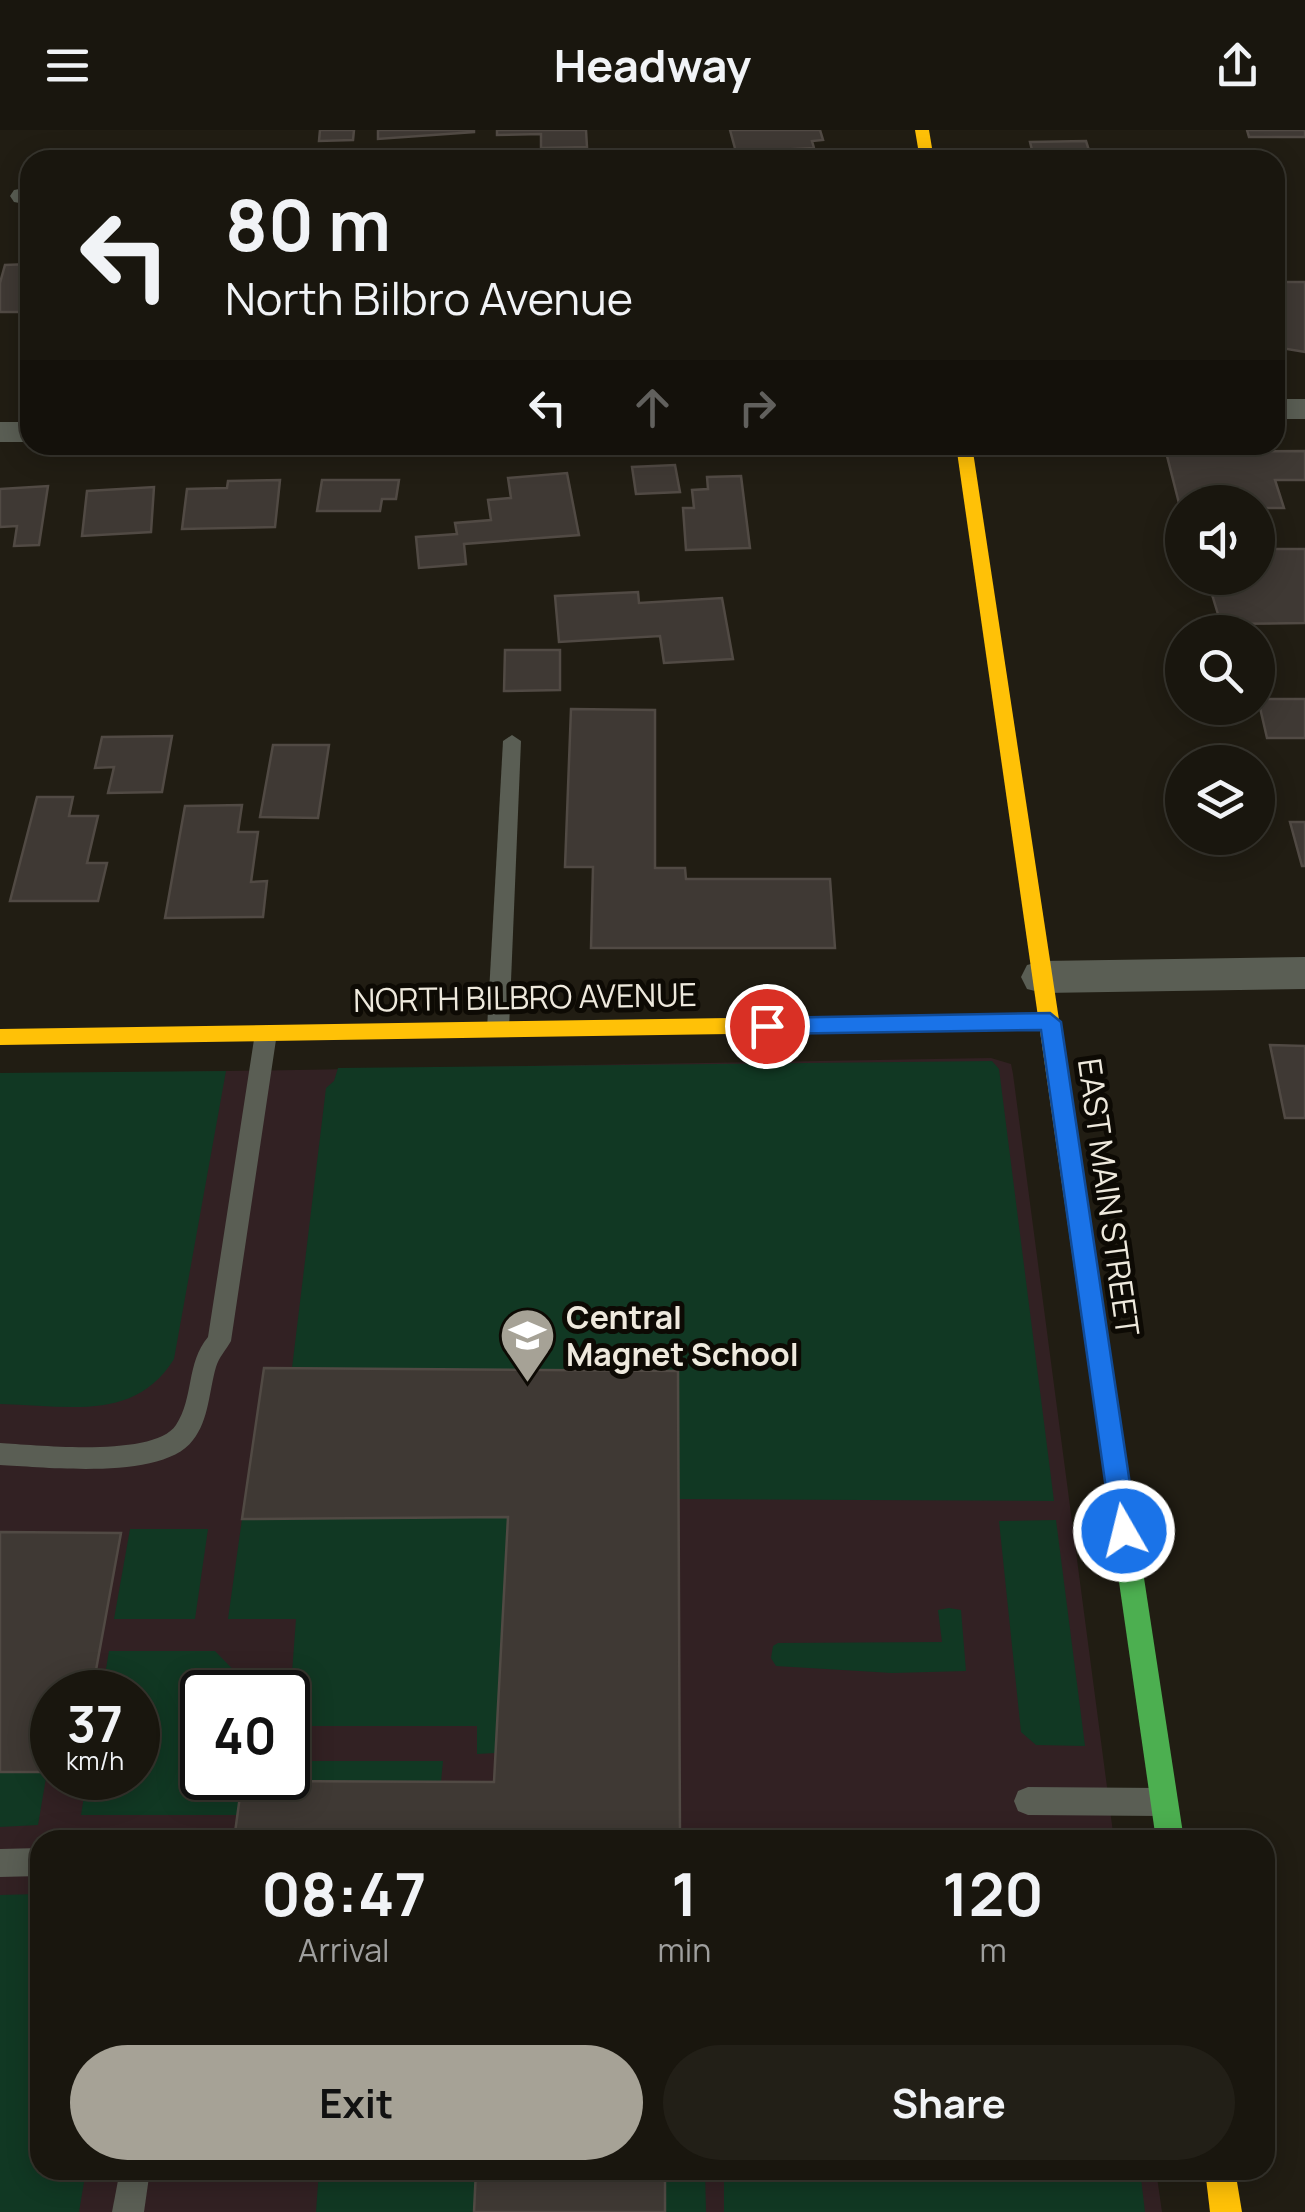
<!DOCTYPE html>
<html lang="en">
<head>
<meta charset="utf-8">
<style>
  body { margin:0; font-family:Manrope,sans-serif; background:#221f17; color:#f1f3f6; height:100vh; display:flex; flex-direction:column; font-size:38px; white-space:nowrap }
  * { box-sizing:border-box; margin:0 }
  p { font-size:32px; color:#9f9f9e }
  .icon { flex:none; width:55px; height:55px; fill:none; stroke:currentColor; stroke-width:2; stroke-linecap:round; stroke-linejoin:round }
  .map { position:relative; flex:1; overflow:hidden }
  .side { position:absolute; left:30px; top:1700px; width:1245px; height:350px; display:flex; flex-direction:column; background:#19160e; border-radius:30px; box-shadow:0 5px 25px #0003,0 0 0 2px #37352e }
  .side>* { flex:none }
  .hud { position:absolute; left:20px; top:20px; width:1265px; height:305px; border-radius:30px; box-shadow:0 5px 25px #0003,0 0 0 2px #37352e; background:#19160e; color:#f1f3f6; overflow:hidden }
  .tools { position:absolute; left:1165px; top:355px; display:grid; gap:20px }
  .tools a { display:grid; place-items:center; width:110px; height:110px; border-radius:50%; background:#19160e; box-shadow:0 5px 25px #0003,0 0 0 2px #37352e; font-size:50px }
  .speed { position:absolute; left:30px; top:1540px; display:flex; gap:20px; font-size:50px; font-weight:700; text-align:center }
  .speed>* { display:grid; place-content:center; width:130px; height:130px; border-radius:50%; background:#19160e; box-shadow:0 5px 25px #0003,0 0 0 2px #37352e; line-height:1 }
  .speed small { font-size:25px; font-weight:400 }
  .speed .limit { border:5px solid #111; border-radius:15px; background:#fff; color:#111 }
  .pin { position:absolute; display:grid; place-items:center; width:85px; height:85px; color:#fff; margin:-42px; border:5px solid #fff; border-radius:50%; box-shadow:0 2px 10px #0007 }
  .me { position:absolute; width:110px; margin:-55px; rotate:352deg; stroke-linejoin:round; filter:drop-shadow(0 0 8px #0008) }
  .turn { display:flex; align-items:center; gap:35px; height:210px; padding:0 40px; font-size:45px }
  .turn .icon { width:130px; height:130px; stroke-width:2.5 }
  .turn b { display:block; font-size:70px; line-height:85px }
  .lanes { display:flex; align-items:center; height:95px; padding:0 40px; background:#0003; justify-content:center; gap:50px; direction:ltr }
  .lanes .off { opacity:.35 }
  .eta { display:flex; justify-content:space-evenly; align-items:center; height:170px; text-align:center }
  .eta b { font-size:60px; font-weight:700; line-height:70px }
  .button { display:flex; gap:20px; margin-top:auto; padding:20px 40px }
  .button a { flex:1; height:115px; border-radius:60px; background:#a6a296; color:#111; font-size:40px; font-weight:700; line-height:115px; text-align:center }
  .button a+a { background:#221f17; color:#f1f3f6 }
  header { display:flex; justify-content:space-between; align-items:center; height:130px; padding:0 40px; background:#19160e; font-size:45px; font-weight:700 }
  .map>svg:first-child { display:block }
</style>
</head>
<body>
<header><svg class="icon" aria-label="menu" viewBox="0 0 24 24"><path d="M4 6h16M4 12h16M4 18h16"/></svg>Headway<svg class="icon" aria-label="share" viewBox="0 0 24 24"><path d="M12 15V3M7 8l5-5 5 5M5 13v7h14v-7"/></svg></header>
<div class="map">
<svg width="1305" height="2082" viewBox="0 0 1305 2082">
  <rect width="100%" height="100%" fill="#211d13"/>
  <!-- education -->
  <path fill="#322123" fill-rule="evenodd" d="M991 928 1011 934 1013 944 1114 1710H40V2040H1156L1162 2082H0V945ZM52 1562H138V1648H52ZM202 1562H288V1648H202Z"/>
  <!-- green -->
  <g fill="#113823">
    <polygon points="992,931 999,939 1054,1371 678,1369 292,1238 326,958 334,951 338,938"/>
    <path d="M226 941 174 1229C134 1293 67 1275 0 1274V943Z"/>
    <polygon points="508,1387 495,1623 477,1624 477,1596 288,1596 296,1489 228,1489 242,1389"/>
    <polygon points="1056,1390 1085,1616 1036,1615 1021,1602 999,1391"/>
    <polygon points="130,1399 208,1399 195,1489 114,1489"/>
    <polygon points="949,1478 961,1480 966,1541 892,1543 776,1536 771,1528 773,1516 778,1513 942,1512 938,1480"/>
    <polygon points="109,1521 215,1521 253,1560 202,1562 202,1648 244,1648 237,1685 81,1685 87,1648 138,1648 138,1562 102,1562"/>
    <polygon points="288,1631 443,1631 441,1652 278,1651 279,1648 288,1648"/>
    <polygon points="0,1642 47,1642 38,1695 0,1697"/>
    <polygon points="40,1764 40,2040 86,2040 79,2082 0,2082 0,1765"/>
    <polygon points="319,2040 476,2040 474,2082 316,2082"/>
    <polygon points="665,2040 705,2040 706,2082 665,2082"/>
    <polygon points="724,2040 1140,2040 1145,2082 724,2082"/>
  </g>
  <!-- building -->
  <g fill="#3f3934" stroke="#514a44" stroke-width="2.5">
    <polygon points="320,0 354,0 353,10 319,11"/>
    <polygon points="378,0 474,0 474,2 378,9"/>
    <polygon points="497,0 586,0 587,17 541,18 541,4 497,5"/>
    <polygon points="730,0 820,0 823,10 812,11 814,18 736,22"/>
    <polygon points="1247,0 1305,0 1305,7 1249,7"/>
    <polygon points="1086,11 1092,30 1023,30 1020,21 1032,20 1030,12"/>
    <polygon points="30,134 30,192 26,192 29,182 0,182 0,153 5,135"/>
    <polygon points="1275,152 1305,152 1305,222 1275,217"/>
    <polygon points="1305,321 1305,350 1275,350 1284,378 1261,378 1270,408 1258,408 1258,372 1182,372 1182,385 1166,322"/>
    <polygon points="675,335 680,362 636,364 632,337"/>
    <polygon points="567,343 579,405 464,414 466,434 419,438 416,407 457,404 455,393 491,390 488,370 511,368 508,348"/>
    <polygon points="741,346 750,418 686,420 683,378 694,378 692,360 708,359 707,347"/>
    <polygon points="280,350 275,397 182,399 187,359 227,358 228,351"/>
    <polygon points="322,350 399,350 396,369 382,369 380,381 317,381"/>
    <polygon points="48,356 39,415 14,416 17,396 0,397 0,359"/>
    <polygon points="154,357 151,402 82,406 87,361"/>
    <polygon points="1258,419 1305,419 1305,493 1221,494 1207,448 1258,448"/>
    <polygon points="638,462 639,473 722,468 733,529 664,533 660,506 559,512 555,466"/>
    <polygon points="505,520 560,520 560,560 504,561"/>
    <polygon points="1258,569 1305,569 1305,608 1267,608"/>
    <polygon points="571,579 655,580 655,738 685,738 686,749 830,749 835,818 591,818 593,737 565,737"/>
    <polygon points="172,606 162,662 108,663 114,637 95,638 102,607"/>
    <polygon points="273,615 329,615 318,688 260,687"/>
    <polygon points="37,667 73,667 69,686 98,686 87,733 107,733 98,771 10,771"/>
    <polygon points="242,675 238,702 258,702 251,752 267,751 263,787 165,788 185,676"/>
    <polygon points="1290,692 1305,692 1305,736 1302,736"/>
    <polygon points="1270,915 1305,916 1305,988 1285,988"/>
    <polygon points="264,1238 678,1241 680,1710 234,1710 242,1651 494,1652 508,1387 242,1389"/>
    <polygon points="0,1402 121,1403 92,1562 52,1562 52,1642 0,1642"/>
    <polygon points="476,2040 665,2040 665,2082 474,2082"/>
  </g>
  <g fill="none" stroke-linecap="round" stroke-linejoin="round">
    <!-- lane -->
    <g fill="#5a5e54" fill-rule="evenodd">
      <polygon points="512,605 521,611 509,899 498,907 487,899 503,611"/>
      <path d="M266 895 277 903 231 1211C226 1220 219 1227 216 1237 209 1261 209 1290 193 1310 163 1351 46 1337 0 1335V1313C37 1315 154 1328 176 1295 194 1268 186 1233 208 1207L255 903Z"/>
      <polygon points="1028,1657 1161,1658 1171,1662 1175,1672 1171,1682 1161,1686 1028,1685 1018,1681 1014,1671 1018,1661"/>
      <polygon points="40,1718 40,1746 0,1747 0,1719"/>
      <polygon points="120,2040 150,2040 144,2082 112,2082"/>
    </g>
    <!-- street -->
    <g fill="#5a5e54" fill-rule="evenodd">
      <polygon points="30,57 30,75 14,72 10,66 14,60"/>
      <rect x="1275" y="269" width="30" height="20"/>
      <rect x="0" y="292" width="30" height="20"/>
      <polygon points="1305,827 1305,859 1043,863 1027,859 1021,847 1027,835 1043,831"/>
    </g>
    <!-- fast -->
    <polygon fill="#4caf50" fill-rule="evenodd" points="1075,1059 1083,1062 1086,1068 1184,1710 1156,1710 1064,1068 1067,1062"/>
    <!-- slow -->
    <g fill="#ffc107" fill-rule="evenodd">
      <polygon points="915,0 929,0 934,30 920,30"/>
      <polygon points="956,315 972,315 1086,1068 1083,1074 1067,1074 1064,1068"/>
      <polygon points="796,887 807,895 796,903 0,915 0,899"/>
      <polygon points="1205,2040 1235,2040 1242,2082 1210,2082"/>
    </g>
    <!-- jam -->
    <polygon fill="#c62828" fill-rule="evenodd" points="1050,883 1061,891 1050,899 796,903 785,895 796,887"/>
  </g>
  <!-- route -->
  <polygon fill="#1a73e8" stroke="#114b97" stroke-width="2.5" points="1050,883 1061,892 1137,1401 1134,1409 1124,1412 1115,1409 1112,1401 1041,900 767,904 756,896 767,888"/>
  <!-- icons -->
  <defs>
    <symbol id="school-pin" viewBox="-11 -11 22 30"><path d="M0 17L-7.5 6A9.5 9.5 0 1 1 7.5 6Z" fill="#a6a296" stroke="#0d0a04"/><path d="M0-5L7-2L0 1L-7-2ZM-4 1L0 2.5L4 1V4Q0 6-4 4Z" fill="#fff"/></symbol>
  </defs>
  <g fill-rule="evenodd">
    <use href="#school-pin" x="496" y="1174" width="63" height="86"/>
  </g>
  <g text-anchor="middle" dominant-baseline="central" stroke-width="10" stroke-linejoin="round" paint-order="stroke">
    <!-- street labels -->
    <g font-size="32" fill="#eee9dd" stroke="#0d0a04">
      <text transform="translate(525 867) rotate(-1)">NORTH BILBRO AVENUE</text>
      <text transform="translate(1109 1067) rotate(82)">EAST MAIN STREET</text>
    </g>
    <!-- poi labels -->
    <g font-size="32" font-weight="bold" fill="#eee9dd" stroke="#0d0a04" text-anchor="start">
      <text x="566" y="1187">Central<tspan x="566" dy="37">Magnet School</tspan></text>
    </g>
  </g>
</svg>
<div class="tools">
<a><svg class="icon" aria-label="sound" viewBox="0 0 24 24"><path d="M4 9h4l5-4v14l-5-4H4zM17 9q2 3 0 6"/></svg></a>
<a><svg class="icon" aria-label="search" viewBox="0 0 24 24"><circle cx="10" cy="10" r="6"/><path d="M15 15l6 6"/></svg></a>
<a><svg class="icon" aria-label="layers" viewBox="0 0 24 24"><path d="M12 4l9 5-9 5-9-5zM3 14l9 5 9-5"/></svg></a>
</div>
<div class="speed"><div>37<small>km/h</small></div><div class="limit">40</div></div>
<div class="pin" style="left:767px;top:896px;background:#d93025"><svg class="icon" aria-label="arrive" viewBox="0 0 24 24"><path d="M6 21V4h12l-3 4 3 4H6"/></svg></div>
<svg class="me" style="left:1124px;top:1401px" viewBox="-20 -20 40 40"><circle r="17" fill="#1a73e8" stroke="#fff" stroke-width="3"/><path d="M0-11L8 9 0 5-8 9z" fill="#fff"/></svg>
<div class="hud">
<div class="turn"><svg class="icon" aria-label="left" viewBox="0 0 24 24"><path d="M17 20v-9H6M10 6l-5 5 5 5"/></svg><div><b>80 m</b>North Bilbro Avenue</div></div>
<div class="lanes"><svg class="icon" aria-label="left" viewBox="0 0 24 24"><path d="M17 20v-9H6M10 6l-5 5 5 5"/></svg><svg class="icon off" aria-label="ahead" viewBox="0 0 24 24"><path d="M12 20V5M6 11l6-6 6 6"/></svg><svg class="icon off" aria-label="right" viewBox="0 0 24 24"><path d="M7 20v-9h11M14 6l5 5-5 5"/></svg></div>
</div>
<section class="side">
<div class="eta">
<div><b>08:47</b><p>Arrival</p></div>
<div><b>1</b><p>min</p></div>
<div><b>120</b><p>m</p></div>
</div>
<div class="button"><a>Exit</a><a>Share</a></div>
</section>
</div>
</body>
</html>
